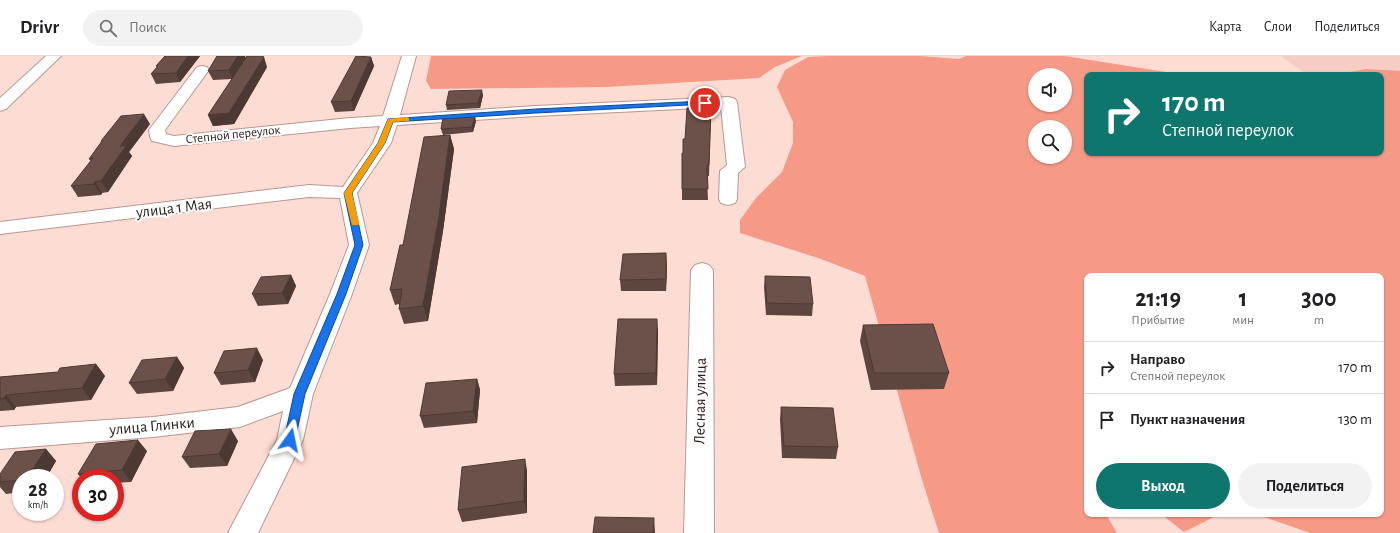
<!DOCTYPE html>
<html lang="ru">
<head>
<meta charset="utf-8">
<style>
  body { margin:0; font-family:"Alegreya Sans",sans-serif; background:#f2f2f2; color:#202124; height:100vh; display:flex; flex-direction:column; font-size:15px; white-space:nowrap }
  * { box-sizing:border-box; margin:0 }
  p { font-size:13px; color:#757577 }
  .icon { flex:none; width:22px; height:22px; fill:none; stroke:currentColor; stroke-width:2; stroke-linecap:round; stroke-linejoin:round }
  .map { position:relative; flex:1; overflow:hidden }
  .panel { position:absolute; left:1084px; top:217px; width:300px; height:244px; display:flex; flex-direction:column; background:#fff; border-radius:8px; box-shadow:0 1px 3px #0004 }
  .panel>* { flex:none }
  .top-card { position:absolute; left:1084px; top:16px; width:300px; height:84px; border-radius:8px; box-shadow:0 1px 3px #0004; background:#0f766e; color:#fff; overflow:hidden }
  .tools { position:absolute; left:1028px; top:12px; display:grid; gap:8px }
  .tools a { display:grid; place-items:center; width:44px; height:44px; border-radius:50%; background:#fff; box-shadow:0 1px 3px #0004; font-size:20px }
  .speed { position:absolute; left:12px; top:413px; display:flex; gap:8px; font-size:20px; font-weight:700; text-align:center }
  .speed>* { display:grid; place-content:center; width:52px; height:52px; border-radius:50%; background:#fff; box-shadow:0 1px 3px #0004; line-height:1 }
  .speed small { font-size:10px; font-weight:400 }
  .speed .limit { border:6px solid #d22; background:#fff; color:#111 }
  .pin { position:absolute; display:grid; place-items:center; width:34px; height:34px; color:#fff; margin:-17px; border:2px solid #fff; border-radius:50%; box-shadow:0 1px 4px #0007 }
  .me { position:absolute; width:44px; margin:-22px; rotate:12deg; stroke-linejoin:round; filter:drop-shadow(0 0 3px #0008) }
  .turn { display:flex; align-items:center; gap:14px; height:84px; padding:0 12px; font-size:18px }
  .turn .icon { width:52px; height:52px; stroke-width:2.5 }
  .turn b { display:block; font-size:28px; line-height:34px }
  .eta { display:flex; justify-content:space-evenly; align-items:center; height:68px; text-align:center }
  .eta b { font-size:24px; font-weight:600; line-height:28px }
  .primary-button { display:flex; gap:8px; margin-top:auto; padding:8px 12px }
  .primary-button a { flex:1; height:46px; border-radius:24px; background:#0f766e; color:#fff; font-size:16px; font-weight:600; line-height:46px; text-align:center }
  .primary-button a+a { background:#f2f2f2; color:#202124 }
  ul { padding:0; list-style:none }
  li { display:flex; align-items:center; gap:12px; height:52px; padding:0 12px; border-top:1px solid #e0e0e0 }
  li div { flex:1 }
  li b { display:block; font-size:15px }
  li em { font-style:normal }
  header { display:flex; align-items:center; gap:24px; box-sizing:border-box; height:56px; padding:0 20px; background:#fff; border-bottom:1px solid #e0e0e0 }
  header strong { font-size:19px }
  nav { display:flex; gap:22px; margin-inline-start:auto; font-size:14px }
  .search { width:280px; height:36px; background:#f2f2f2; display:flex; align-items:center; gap:10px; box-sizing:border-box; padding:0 14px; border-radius:22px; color:#757577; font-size:15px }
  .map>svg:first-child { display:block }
</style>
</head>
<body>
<header>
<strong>Drivr</strong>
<div class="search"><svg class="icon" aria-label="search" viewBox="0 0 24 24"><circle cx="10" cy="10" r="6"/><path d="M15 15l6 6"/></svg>Поиск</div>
<nav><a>Карта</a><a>Слои</a><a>Поделиться</a></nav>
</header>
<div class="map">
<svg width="1400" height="477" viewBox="0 0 1400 477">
  <rect width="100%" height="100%" fill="#fddcd4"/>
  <!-- built -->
  <polygon fill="#f6cdc4" points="1281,0 1400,0 1400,26 1381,19 1306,18"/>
  <!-- forest -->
  <g fill="#f69a87" fill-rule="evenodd">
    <polygon points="431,0 802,0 775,11 759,22 607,31 431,33 426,25"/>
    <path d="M828 0H919L959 3 966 0H1065L1185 19H1087V97H1381V19H1334L1366 13 1400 15V477H1310L1256 458H1381V220H1087V458H1110L1107 460 1117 477H939L922 424 865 220 821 203 740 177V164L756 142 782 116 793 87V66L777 31 785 14 808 1ZM1035 19H1065V49H1035ZM1035 71H1065V101H1035Z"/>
    <polygon points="1161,458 1220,458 1184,476"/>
  </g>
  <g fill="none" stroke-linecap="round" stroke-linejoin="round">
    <defs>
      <g id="street">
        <polygon points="402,0 416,0 400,59 536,50 729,41 735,43 737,46 745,111 738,117 737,143 735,147 728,149 721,147 719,143 720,115 727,109 721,51 536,60 397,69 391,87 357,137 369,189 352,238 313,338 303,384 258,477 228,477 277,384 283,355 240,371 153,381 0,393 0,371 153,361 238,351 290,332 330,238 349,189 340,142 309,141 0,178 0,166 309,129 343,131 373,87 380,70 350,72 174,90 152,85 150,81 149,74 197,11 202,10 207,11 209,14 165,74 166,78 174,80 350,62 383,60"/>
        <polygon points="702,207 709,209 713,214 714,477 684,477 691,214 695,209"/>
      </g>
      <polygon id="secondary" points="46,0 61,0 6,53 0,55 0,42"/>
    </defs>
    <!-- street casing -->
    <use href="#street" stroke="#b79892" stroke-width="2"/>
    <!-- secondary casing -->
    <use href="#secondary" stroke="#b79892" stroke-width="2"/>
    <!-- street -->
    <use href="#street" fill="#fff" fill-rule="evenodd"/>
    <!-- secondary -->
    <use href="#secondary" fill="#fff" fill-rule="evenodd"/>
  </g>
  <!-- wall -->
  <g fill="#5d4640">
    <polygon points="165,0 200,0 180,26 156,28 151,18 157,11 156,10"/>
    <polygon points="217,0 245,0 246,2 267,11 234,68 213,70 208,59 232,23 213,24 208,15"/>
    <polygon points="371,1 374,10 354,55 335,56 331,46"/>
    <polygon points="483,39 480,52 447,54 446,49"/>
    <polygon points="711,53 709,120 707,120 708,144 682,144 682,133 685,83"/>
    <polygon points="476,65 473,76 443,79 441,73"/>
    <polygon points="150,68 129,96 132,100 108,136 102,137 101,139 78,141 71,130 91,105 89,103 102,86 101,85"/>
    <polygon points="450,79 454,93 443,175 428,265 404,268 399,253 399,248 395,249 390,234 403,189"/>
    <polygon points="667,209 666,235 621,235 620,224"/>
    <polygon points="291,219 296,230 288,248 258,250 252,238"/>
    <polygon points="765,220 813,248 812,260 766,259 764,231"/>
    <polygon points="863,269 949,317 944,333 871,334 860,285"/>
    <polygon points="658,274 657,329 615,330 614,318"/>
    <polygon points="177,301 184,312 173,335 137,338 129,327"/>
    <polygon points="263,304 255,326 221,329 214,317"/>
    <polygon points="96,308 105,320 91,344 16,351 14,354 0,355 0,321 58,316"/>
    <polygon points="477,323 480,334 477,367 424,372 420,360"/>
    <polygon points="781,351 838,391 836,403 782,402 780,363"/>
    <polygon points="238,385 227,410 190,412 182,401"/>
    <polygon points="46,393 56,405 46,422 21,422 21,436 6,438 0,431 0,418"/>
    <polygon points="147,395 131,426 115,427 115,422 81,422 78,418"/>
    <polygon points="527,414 527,457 462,466 458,454"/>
  </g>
  <!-- shaded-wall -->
  <g fill="#4c3934">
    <polygon points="188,0 200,0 180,26 176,17"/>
    <polygon points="238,0 245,0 246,3 233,23 229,14"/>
    <polygon points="264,1 267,11 234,68 213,70 208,59"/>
    <polygon points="371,1 374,10 354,55 351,45"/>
    <polygon points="482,34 483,39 480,52 478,47"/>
    <polygon points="144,58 150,68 129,96 132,100 108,136 101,125 120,90"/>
    <polygon points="475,60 476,65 473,76 472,71"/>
    <polygon points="450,79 454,93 443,175 428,265 423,250"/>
    <polygon points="95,126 102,137 101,139 94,128"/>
    <polygon points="666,197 667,209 666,235"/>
    <polygon points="291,219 296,230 288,248 282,237"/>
    <polygon points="657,263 658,274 657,329 656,317"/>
    <polygon points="257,292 263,304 255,326 248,314"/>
    <polygon points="177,301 184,312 173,335 165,323"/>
    <polygon points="96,308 105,320 91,344 82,332"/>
    <polygon points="477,323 480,334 477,367 473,355"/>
    <polygon points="6,339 16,351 14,354 4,342"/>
    <polygon points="231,373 238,385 227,410 219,398"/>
    <polygon points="138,384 147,395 131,426 122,414"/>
    <polygon points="46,393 56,405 46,422 27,422"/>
    <polygon points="525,403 527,414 527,457 524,445"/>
    <polygon points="654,462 655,477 653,477"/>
  </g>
  <!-- building -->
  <g fill="#6c514b" stroke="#4c3934">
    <polygon points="165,0 188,0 176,17 151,18 158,10 156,10"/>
    <polygon points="217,0 238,0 229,14 208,15"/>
    <polygon points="247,0 262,0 264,1 229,57 208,59"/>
    <polygon points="356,0 371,1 351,45 331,46"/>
    <polygon points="482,34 478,47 446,49 449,35"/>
    <polygon points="687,52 711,53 709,109 707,109 708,133 682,133 682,97 683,97 683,83 685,83"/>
    <polygon points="144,58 120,90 126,90 101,125 95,126 94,128 71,130 93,102 89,103 102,85 101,85 121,60"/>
    <polygon points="475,60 472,71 441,73 443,62"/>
    <polygon points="450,79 439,160 423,250 399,253 402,233 390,234 400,189 403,189 424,81"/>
    <polygon points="666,197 666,223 620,224 623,198"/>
    <polygon points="291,219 282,237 252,238 261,221"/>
    <polygon points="765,220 810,221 813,248 767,247"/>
    <polygon points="618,263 657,263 656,317 614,318"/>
    <polygon points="933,268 949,317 874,317 863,269"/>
    <polygon points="257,292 248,314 214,317 224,295"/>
    <polygon points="177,301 165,323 129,327 142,304"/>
    <polygon points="96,308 82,332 6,339 4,342 0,343 0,321 58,316 60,312"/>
    <polygon points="477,323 473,355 420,360 426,327"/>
    <polygon points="781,351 833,352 838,391 784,390"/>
    <polygon points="231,373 219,398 182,401 195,375"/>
    <polygon points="138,384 122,414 78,418 96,388"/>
    <polygon points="46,393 27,422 21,422 21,424 0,426 0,418 15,396"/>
    <polygon points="525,403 524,445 458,454 462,411"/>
    <polygon points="595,461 654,462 653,477 593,477"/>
  </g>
  <!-- route -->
  <polygon fill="#1a73e8" stroke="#114b97" points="705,45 707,46 707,48 536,57 393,66 385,87 352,137 363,189 346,238 305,338 295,384 294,387 290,388 286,387 284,384 294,338 337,238 355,189 344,137 378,87 388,63 536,53"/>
  <!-- slow -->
  <polygon fill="#f59e0b" points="407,61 409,62 409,65 393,66 385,87 352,137 359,168 358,169 352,169 344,137 378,87 388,63"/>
  <g text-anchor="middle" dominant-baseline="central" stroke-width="4" stroke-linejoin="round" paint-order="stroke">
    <!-- far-street labels -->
    <g font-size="13" fill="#2c201e" stroke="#fff">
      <text transform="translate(233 79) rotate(-6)">Степной переулок</text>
    </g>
    <!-- street labels -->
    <g font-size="16" fill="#2c201e" stroke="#fff">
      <text transform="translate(174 152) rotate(-7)">улица 1 Мая</text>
      <text transform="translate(700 345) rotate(-89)">Лесная улица</text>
      <text transform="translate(152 370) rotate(-5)">улица Глинки</text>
    </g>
  </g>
</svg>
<div class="tools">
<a><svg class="icon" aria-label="sound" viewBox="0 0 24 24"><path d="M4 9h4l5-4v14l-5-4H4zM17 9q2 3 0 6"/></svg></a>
<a><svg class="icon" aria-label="search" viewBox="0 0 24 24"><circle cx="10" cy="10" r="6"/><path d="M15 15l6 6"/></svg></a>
</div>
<div class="speed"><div>28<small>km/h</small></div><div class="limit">30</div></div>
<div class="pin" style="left:705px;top:47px;background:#d93025"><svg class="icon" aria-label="arrive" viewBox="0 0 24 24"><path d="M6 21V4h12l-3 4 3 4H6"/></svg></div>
<svg class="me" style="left:290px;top:384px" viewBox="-20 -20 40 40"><path d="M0-17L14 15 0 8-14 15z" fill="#1a73e8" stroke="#fff" stroke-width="4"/></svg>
<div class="top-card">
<div class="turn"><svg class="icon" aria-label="right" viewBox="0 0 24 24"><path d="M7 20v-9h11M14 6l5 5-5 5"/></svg><div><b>170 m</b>Степной переулок</div></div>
</div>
<section class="panel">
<div class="eta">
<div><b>21:19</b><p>Прибытие</p></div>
<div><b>1</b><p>мин</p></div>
<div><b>300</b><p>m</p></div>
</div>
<ul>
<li><svg class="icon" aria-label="right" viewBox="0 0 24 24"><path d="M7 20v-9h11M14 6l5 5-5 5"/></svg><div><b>Направо</b><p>Степной переулок</p></div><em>170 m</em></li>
<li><svg class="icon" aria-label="arrive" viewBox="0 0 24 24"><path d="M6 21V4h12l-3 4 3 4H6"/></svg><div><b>Пункт назначения</b></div><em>130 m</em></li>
</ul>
<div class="primary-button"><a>Выход</a><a>Поделиться</a></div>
</section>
</div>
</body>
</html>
